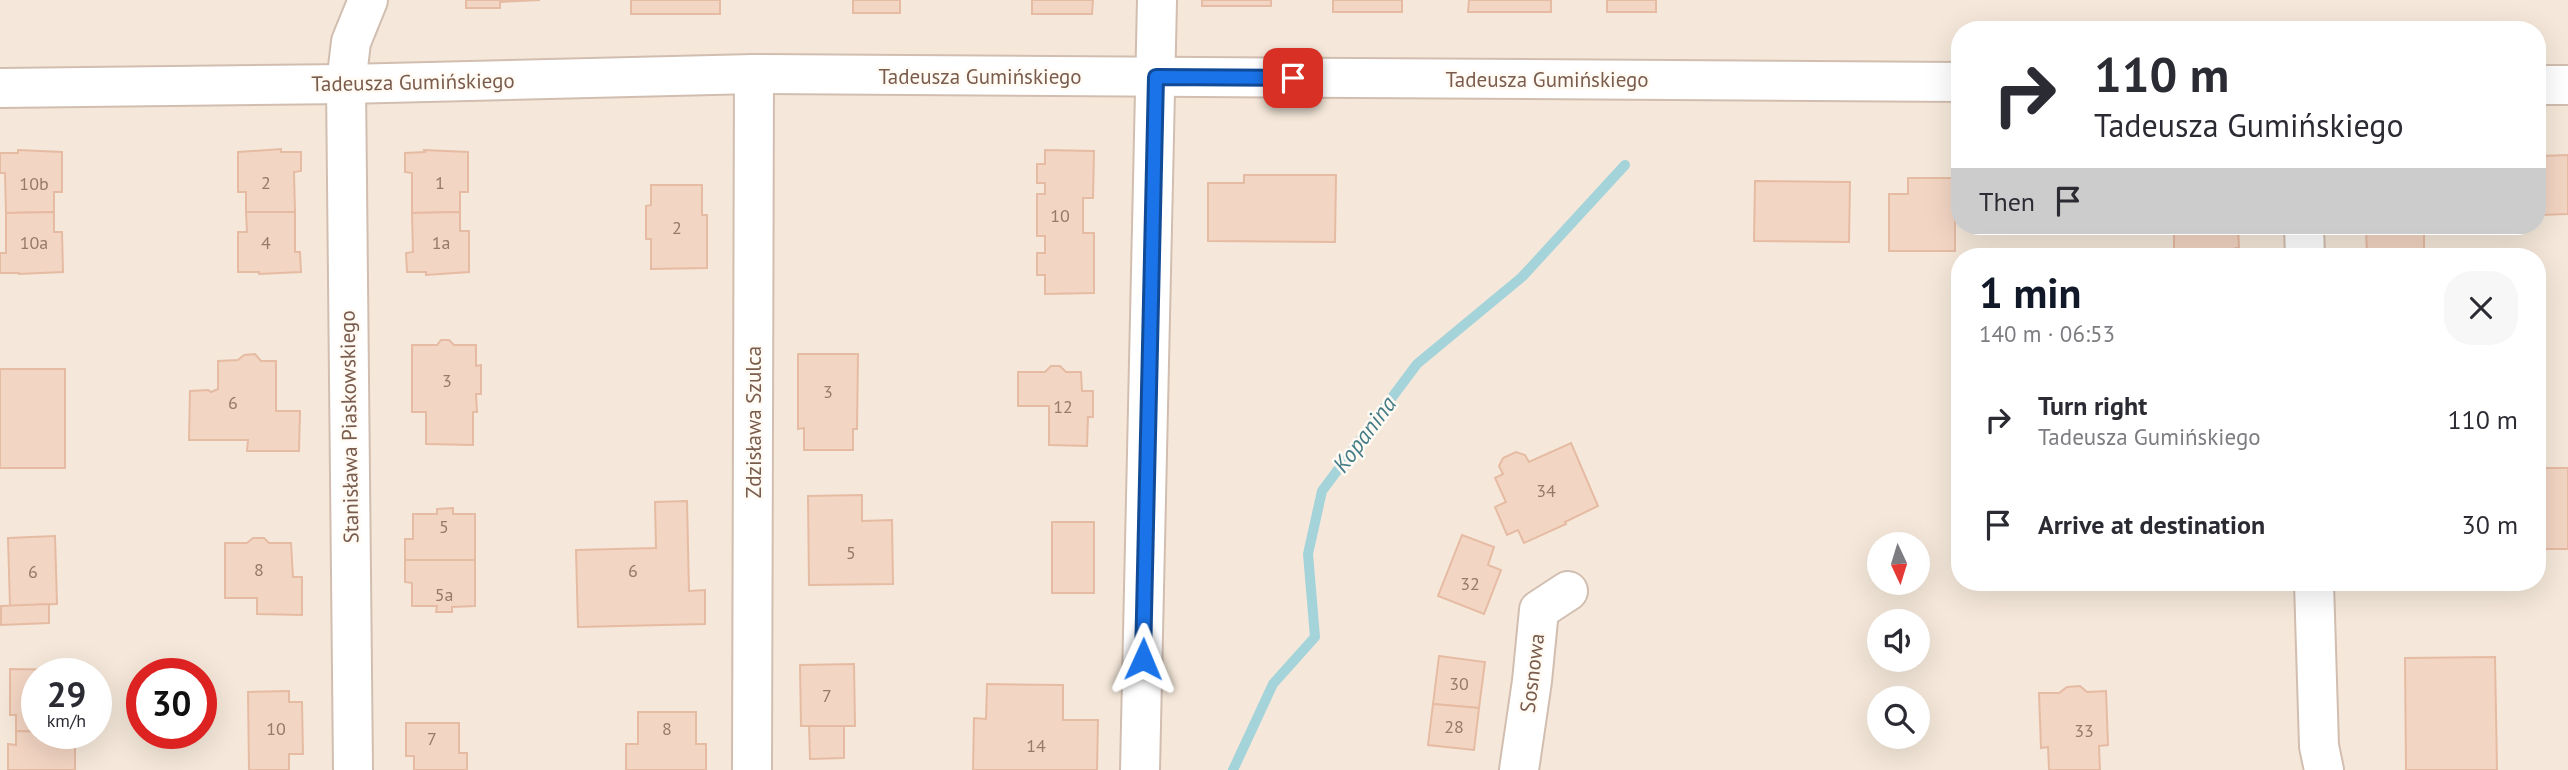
<!DOCTYPE html>
<html lang="en">
<head>
<meta charset="utf-8">
<style>
  body { margin:0; font-family:"PT Sans",sans-serif; background:#f7f7f7; color:#2b2b33; height:100vh; display:flex; flex-direction:column; font-size:26px; white-space:nowrap }
  * { box-sizing:border-box; margin:0 }
  p { font-size:23px; color:#7c7c81 }
  .icon { flex:none; width:38px; height:38px; fill:none; stroke:currentColor; stroke-width:2; stroke-linecap:round; stroke-linejoin:round }
  .map { position:relative; flex:1; overflow:hidden }
  .side { position:absolute; left:1951px; top:248px; width:595px; height:343px; display:flex; flex-direction:column; background:#fff; border-radius:28px; box-shadow:0 7px 28px #0002 }
  .side>* { flex:none }
  .guide { position:absolute; left:1951px; top:21px; width:595px; height:214px; border-radius:28px; box-shadow:0 7px 28px #0002; background:#fff; color:#2b2b33; overflow:hidden }
  .needle { width:46px; rotate:176deg }
  .controls { position:absolute; left:1867px; top:532px; display:grid; gap:14px }
  .controls a { display:grid; place-items:center; width:63px; height:63px; border-radius:50%; background:#fff; box-shadow:0 7px 28px #0002; font-size:35px }
  .speed { position:absolute; left:21px; top:658px; display:flex; gap:14px; font-size:35px; font-weight:700; text-align:center }
  .speed>* { display:grid; place-content:center; width:91px; height:91px; border-radius:50%; background:#fff; box-shadow:0 7px 28px #0002; line-height:1 }
  .speed small { font-size:18px; font-weight:400 }
  .speed .limit { border:10px solid #d22; background:#fff; color:#111 }
  .pin { position:absolute; display:grid; place-items:center; width:60px; height:60px; color:#fff; margin:-30px; border-radius:14px; box-shadow:0 4px 10px #0006 }
  .me { position:absolute; width:77px; margin:-38px; rotate:1deg; stroke-linejoin:round; filter:drop-shadow(0 0 5px #0008) }
  .turn { display:flex; align-items:center; gap:24px; height:147px; padding:0 28px; font-size:32px }
  .turn .icon { width:91px; height:91px; stroke-width:2.5 }
  .turn b { display:block; font-size:49px; line-height:60px }
  .then { display:flex; align-items:center; height:66px; padding:0 28px; background:#0003; gap:14px; font-size:26px }
  .round { display:grid; place-items:center; flex:none; width:74px; height:74px; border-radius:28px; background:#f7f7f7 }
  .headline { display:flex; align-items:center; justify-content:space-between; height:119px; padding:0 28px }
  h1 { font-size:42px; font-weight:800; line-height:52px; color:#111827 }
  ul { padding:0; list-style:none }
  li { display:flex; align-items:center; gap:21px; height:105px; padding:0 28px }
  li div { flex:1 }
  li b { display:block; font-size:26px }
  li em { font-style:normal }
  .map>svg:first-child { display:block }
</style>
</head>
<body>
<div class="map">
<svg width="2568" height="770" viewBox="0 0 2568 770">
  <rect width="100%" height="100%" fill="#fdf6ec"/>
  <!-- residential -->
  <path fill="#f5e8da" fill-rule="evenodd" d="M0 0H2568V770H0ZM1960 30H2538V226H1960ZM1960 257H2538V583H1960ZM1880 544H1918V583H1880ZM1880 621H1918V660H1880ZM37 674H96V733H37ZM142 674H201V733H142ZM1880 698H1918V737H1880Z"/>
  <g fill="none" stroke-linecap="round" stroke-linejoin="round">
    <!-- stream -->
    <polyline stroke="#a5d3da" stroke-width="10" points="1233,770 1273,684 1315,637 1308,554 1322,491 1417,364 1522,277 1625,165"/>
  </g>
  <!-- building -->
  <g fill="#f3d5c3" stroke="#e6bba3" stroke-width="2">
    <polygon points="466,0 540,0 500,2 500,8 466,8"/>
    <rect x="631" y="0" width="89" height="14"/>
    <rect x="853" y="0" width="47" height="13"/>
    <polygon points="1032,0 1093,0 1092,14 1032,14"/>
    <rect x="1202" y="0" width="69" height="6"/>
    <rect x="1333" y="0" width="69" height="12"/>
    <polygon points="1469,0 1551,0 1551,12 1468,12"/>
    <rect x="1607" y="0" width="49" height="12"/>
    <polygon points="281,149 281,152 301,152 301,171 294,172 295,212 246,212 246,192 238,192 238,152"/>
    <polygon points="18,150 62,152 62,192 54,192 54,212 6,213 5,173 0,173 0,153 18,153"/>
    <polygon points="424,150 468,152 468,192 460,192 460,212 412,213 412,173 405,172 405,153 425,152"/>
    <polygon points="1045,150 1094,151 1093,198 1083,198 1083,233 1094,233 1094,293 1045,294 1045,275 1037,275 1037,253 1045,253 1045,236 1037,236 1037,194 1045,194 1045,183 1037,183 1037,164 1045,164"/>
    <polygon points="2568,155 2568,214 2538,215 2538,156"/>
    <polygon points="1244,175 1336,175 1335,242 1208,241 1208,183 1244,183"/>
    <polygon points="1908,178 1955,178 1955,251 1889,251 1889,194 1908,194"/>
    <polygon points="1755,181 1850,182 1849,242 1754,241"/>
    <polygon points="651,185 702,185 702,215 707,215 707,268 651,269 651,239 646,239 646,206 651,205"/>
    <polygon points="54,212 54,232 62,232 63,272 19,274 19,273 0,273 0,253 6,253 6,213"/>
    <polygon points="246,212 295,212 295,252 300,252 301,272 259,274 259,272 238,272 238,232 247,232"/>
    <polygon points="460,212 460,231 469,231 469,272 426,275 426,272 407,272 406,253 413,252 412,213"/>
    <rect x="2051" y="226" width="61" height="7"/>
    <polygon points="2174,226 2238,226 2239,248 2236,248 2236,257 2177,257 2177,249 2174,249"/>
    <polygon points="2366,226 2424,226 2424,257 2367,257"/>
    <polygon points="441,340 449,340 454,345 476,345 476,366 481,365 481,394 476,394 477,412 473,412 473,445 426,444 426,412 412,412 412,345 437,345"/>
    <polygon points="255,354 261,361 276,361 276,411 300,411 299,451 247,451 248,440 189,440 190,391 208,390 211,392 218,389 218,361 238,360 244,355"/>
    <polygon points="798,354 858,354 857,429 853,429 853,450 804,450 804,428 798,429"/>
    <polygon points="1051,366 1060,366 1066,372 1081,372 1082,391 1093,391 1093,417 1088,417 1087,446 1049,445 1049,406 1018,406 1018,372 1045,372"/>
    <rect x="0" y="369" width="65" height="99"/>
    <polygon points="1571,443 1598,506 1565,522 1566,524 1524,543 1518,530 1507,535 1495,507 1506,502 1495,478 1503,474 1499,466 1503,458 1516,452 1525,455 1529,462"/>
    <rect x="2538" y="468" width="30" height="81"/>
    <polygon points="862,495 862,521 892,520 893,584 809,585 808,496"/>
    <polygon points="687,501 689,591 705,590 705,624 578,627 576,550 656,548 655,502"/>
    <polygon points="453,508 453,514 475,514 475,560 405,560 405,539 413,539 413,514 437,514 437,509"/>
    <rect x="1052" y="522" width="42" height="71"/>
    <polygon points="1462,535 1494,547 1488,565 1501,570 1484,614 1438,596"/>
    <polygon points="55,536 57,604 10,606 8,538"/>
    <polygon points="253,538 264,538 269,543 291,543 293,577 302,577 302,615 257,614 257,598 225,598 225,543 247,543"/>
    <polygon points="405,560 475,560 475,606 452,607 452,612 436,612 437,606 412,606 412,583 405,582"/>
    <polygon points="49,604 49,623 1,625 1,606"/>
    <polygon points="1439,656 1485,662 1479,708 1433,704"/>
    <polygon points="2495,657 2497,770 2406,770 2405,658"/>
    <polygon points="854,664 855,726 801,726 800,665"/>
    <polygon points="10,669 76,670 76,674 37,674 37,731 16,731 16,715 10,715"/>
    <polygon points="987,684 1063,685 1063,720 1098,720 1097,770 973,770 974,718 986,719"/>
    <polygon points="2080,686 2087,692 2106,691 2108,745 2099,746 2100,770 2049,770 2048,747 2041,748 2039,693 2059,693 2067,687"/>
    <polygon points="289,691 289,702 302,702 303,754 289,754 289,770 249,770 248,692"/>
    <polygon points="1433,704 1479,708 1474,750 1428,745"/>
    <polygon points="638,712 696,712 696,744 706,744 706,770 626,770 626,744 638,744"/>
    <polygon points="406,723 459,723 459,753 467,753 467,770 414,770 414,756 406,756"/>
    <polygon points="809,726 844,726 844,758 810,759"/>
    <polygon points="16,731 75,733 75,770 8,770 8,744 16,745"/>
  </g>
  <g fill="none" stroke-linecap="round" stroke-linejoin="round">
    <defs>
      <g id="minor">
        <polyline points="2538,85 2568,85"/>
        <polyline points="0,88 346,84 754,74 1960,82"/>
        <polyline points="2304,226 2305,257"/>
        <polyline points="2314,583 2319,746 2324,770"/>
        <polyline points="353,770 346,84 351,42 368,0"/>
        <polyline points="752,770 754,74"/>
        <polyline points="1140,770 1157,0"/>
        <polyline points="1519,770 1532,681 1539,610 1568,591"/>
      </g>
    </defs>
    <!-- minor casing -->
    <use href="#minor" stroke="#d1beb0" stroke-width="42"/>
    <!-- minor -->
    <use href="#minor" stroke="#fff" stroke-width="38"/>
  </g>
  <g fill="none" stroke-linecap="round" stroke-linejoin="round">
    <defs>
      <polyline id="route" points="1143,659 1156,77 1293,78"/>
    </defs>
    <!-- route casing -->
    <use href="#route" stroke="#114b97" stroke-width="18"/>
    <!-- route -->
    <use href="#route" stroke="#1a73e8" stroke-width="12"/>
  </g>
  <g text-anchor="middle" dominant-baseline="central" stroke-width="5" stroke-linejoin="round" paint-order="stroke">
    <!-- number labels -->
    <g font-size="18" fill="#987a6a">
      <text x="266" y="182">2</text>
      <text x="440" y="182">1</text>
      <text x="34" y="183">10b</text>
      <text x="1060" y="215">10</text>
      <text x="677" y="227">2</text>
      <text x="34" y="242">10a</text>
      <text x="266" y="242">4</text>
      <text x="441" y="242">1a</text>
      <text x="447" y="380">3</text>
      <text x="828" y="391">3</text>
      <text x="233" y="402">6</text>
      <text x="1063" y="406">12</text>
      <text x="1546" y="490">34</text>
      <text x="444" y="526">5</text>
      <text x="851" y="552">5</text>
      <text x="259" y="569">8</text>
      <text x="633" y="570">6</text>
      <text x="33" y="571">6</text>
      <text x="1470" y="583">32</text>
      <text x="444" y="594">5a</text>
      <text x="1459" y="683">30</text>
      <text x="827" y="695">7</text>
      <text x="1454" y="726">28</text>
      <text x="276" y="728">10</text>
      <text x="667" y="728">8</text>
      <text x="2084" y="730">33</text>
      <text x="432" y="738">7</text>
      <text x="1036" y="745">14</text>
    </g>
    <!-- street labels -->
    <g font-size="21" fill="#7a5c4d" stroke="#fffaf3">
      <text x="980" y="76">Tadeusza Gumińskiego</text>
      <text x="1547" y="79">Tadeusza Gumińskiego</text>
      <text transform="translate(413 82) rotate(-1)">Tadeusza Gumińskiego</text>
      <text transform="translate(753 422) rotate(-90)">Zdzisława Szulca</text>
      <text transform="translate(349 427) rotate(-91)">Stanisława Piaskowskiego</text>
      <text transform="translate(1532 673) rotate(-83)">Sosnowa</text>
    </g>
    <!-- water labels -->
    <g font-size="23" font-style="italic" fill="#437c86" stroke="#fffaf3">
      <text transform="translate(1364 434) rotate(-53)">Kopanina</text>
    </g>
  </g>
</svg>
<div class="controls">
<a><svg class="needle" viewBox="-14 -14 28 28"><path d="M0-13l5 13h-10z" fill="#e53935"/><path d="M0 13l5-13h-10z" fill="#7c7c81"/></svg></a>
<a><svg class="icon" aria-label="sound" viewBox="0 0 24 24"><path d="M4 9h4l5-4v14l-5-4H4zM17 9q2 3 0 6"/></svg></a>
<a><svg class="icon" aria-label="search" viewBox="0 0 24 24"><circle cx="10" cy="10" r="6"/><path d="M15 15l6 6"/></svg></a>
</div>
<div class="speed"><div>29<small>km/h</small></div><div class="limit">30</div></div>
<div class="pin" style="left:1293px;top:78px;background:#d93025"><svg class="icon" aria-label="arrive" viewBox="0 0 24 24"><path d="M6 21V4h12l-3 4 3 4H6"/></svg></div>
<svg class="me" style="left:1143px;top:659px" viewBox="-20 -20 40 40"><path d="M0-17L14 15 0 8-14 15z" fill="#1a73e8" stroke="#fff" stroke-width="4"/></svg>
<div class="guide">
<div class="turn"><svg class="icon" aria-label="right" viewBox="0 0 24 24"><path d="M7 20v-9h11M14 6l5 5-5 5"/></svg><div><b>110 m</b>Tadeusza Gumińskiego</div></div>
<div class="then">Then<svg class="icon" aria-label="arrive" viewBox="0 0 24 24"><path d="M6 21V4h12l-3 4 3 4H6"/></svg></div>
</div>
<section class="side">
<div class="headline"><div><h1>1 min</h1><p>140 m · 06:53</p></div><a class="round"><svg class="icon" aria-label="close" viewBox="0 0 24 24"><path d="M6 6l12 12M18 6L6 18"/></svg></a></div>
<ul>
<li><svg class="icon" aria-label="right" viewBox="0 0 24 24"><path d="M7 20v-9h11M14 6l5 5-5 5"/></svg><div><b>Turn right</b><p>Tadeusza Gumińskiego</p></div><em>110 m</em></li>
<li><svg class="icon" aria-label="arrive" viewBox="0 0 24 24"><path d="M6 21V4h12l-3 4 3 4H6"/></svg><div><b>Arrive at destination</b></div><em>30 m</em></li>
</ul>
</section>
</div>
</body>
</html>
